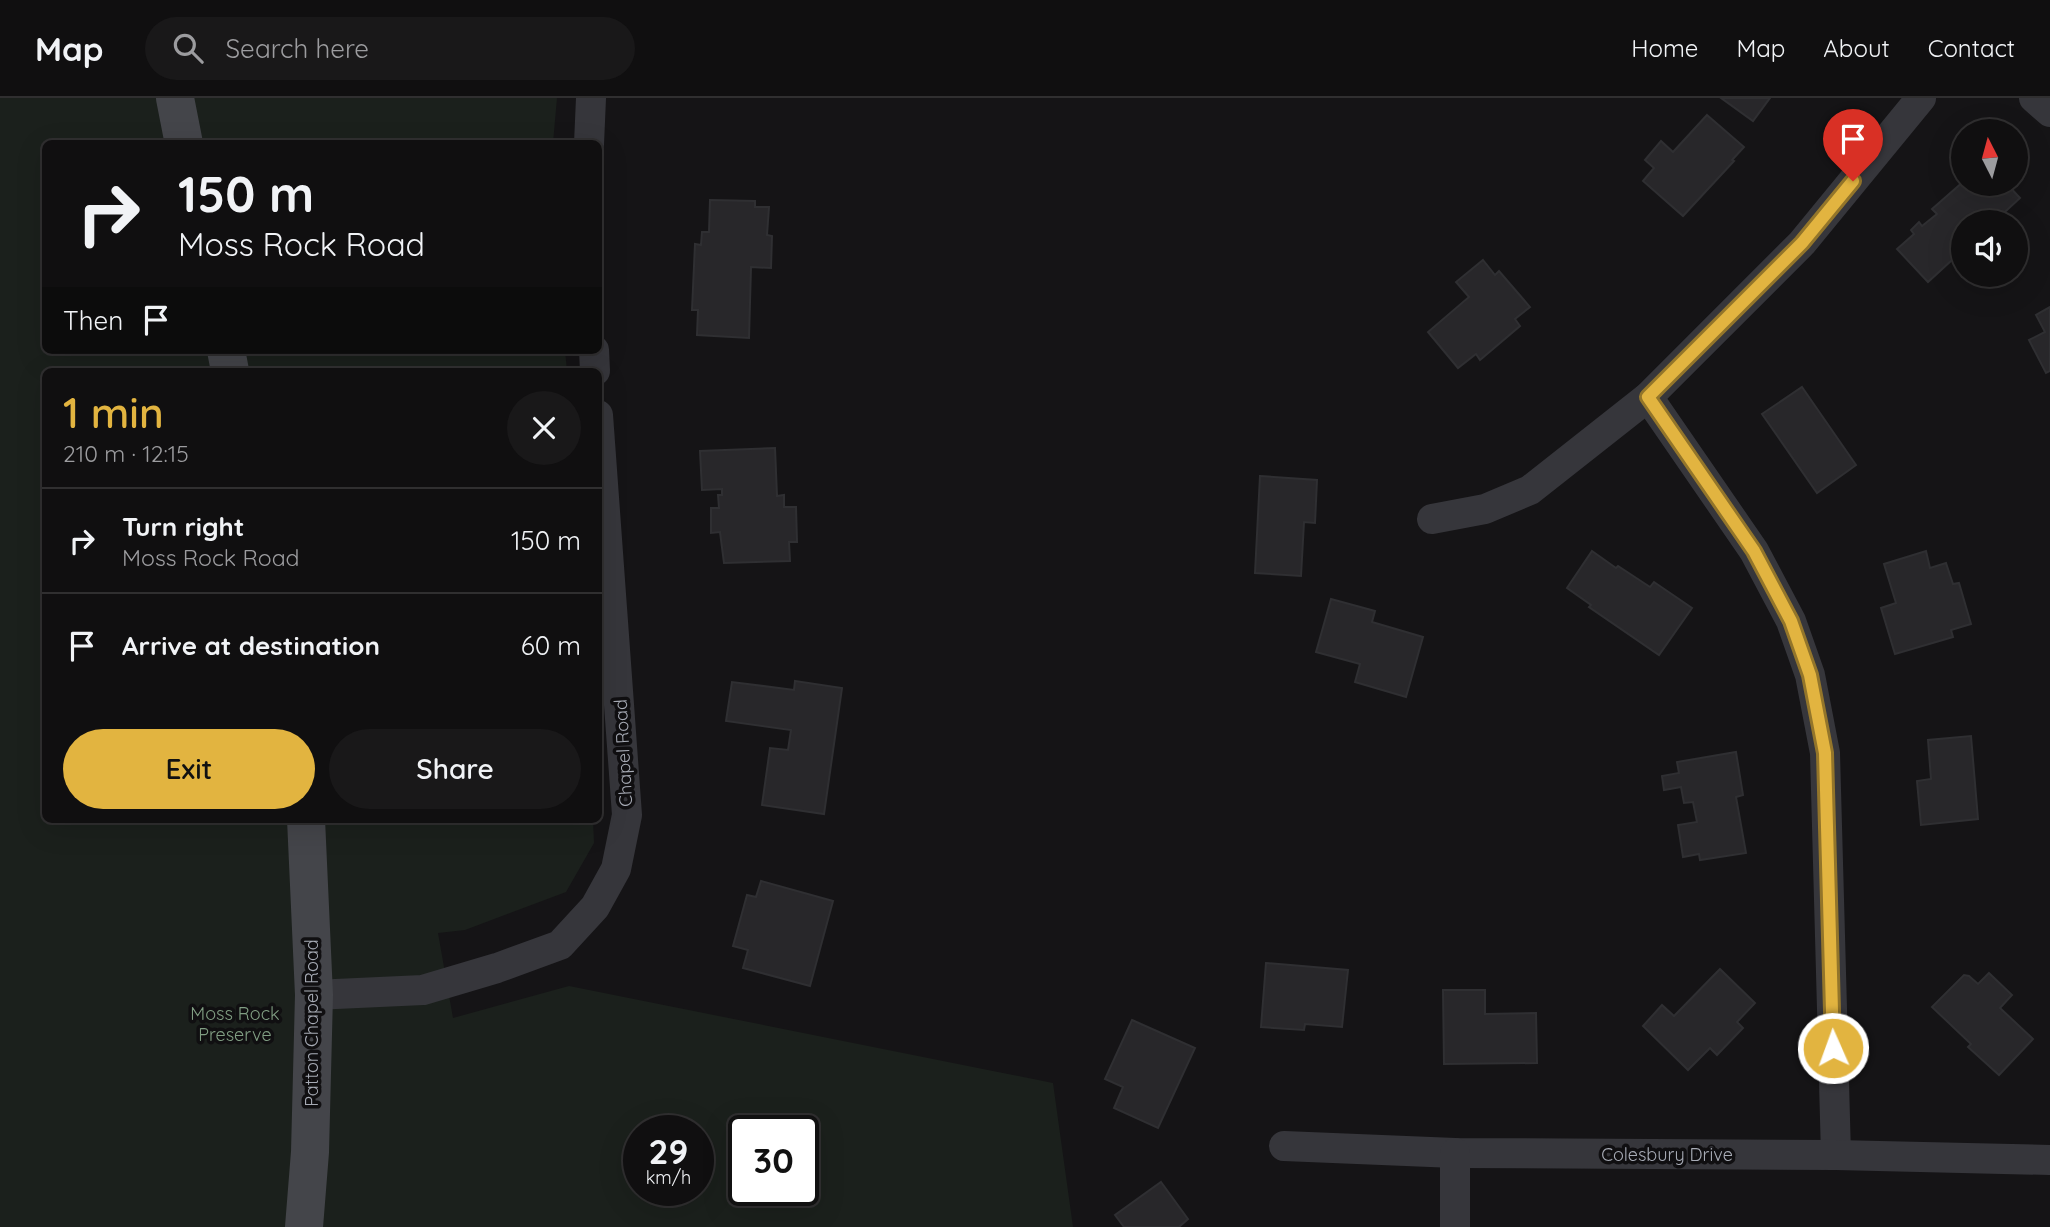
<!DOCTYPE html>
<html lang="en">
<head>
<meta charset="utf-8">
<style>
  body { margin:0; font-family:Quicksand,sans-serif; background:#191819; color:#f1f3f6; height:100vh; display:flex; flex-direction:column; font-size:26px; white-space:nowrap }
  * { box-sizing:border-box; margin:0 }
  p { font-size:23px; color:#9c9c9f }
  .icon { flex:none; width:38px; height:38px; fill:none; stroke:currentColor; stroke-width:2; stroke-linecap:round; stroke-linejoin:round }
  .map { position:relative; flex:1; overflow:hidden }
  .sheet { position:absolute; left:42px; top:270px; width:560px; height:455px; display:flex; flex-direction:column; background:#100f10; border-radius:10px; box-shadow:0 7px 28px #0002,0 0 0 2px #302f30 }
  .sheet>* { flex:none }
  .hud { position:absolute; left:42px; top:42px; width:560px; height:214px; border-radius:10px; box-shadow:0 7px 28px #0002,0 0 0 2px #302f30; background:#100f10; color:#f1f3f6; overflow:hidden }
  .needle { width:46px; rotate:354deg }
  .buttons { position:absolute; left:1951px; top:21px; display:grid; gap:14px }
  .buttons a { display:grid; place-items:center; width:77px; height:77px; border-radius:50%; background:#100f10; box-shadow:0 7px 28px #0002,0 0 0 2px #302f30; font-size:35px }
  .speed { position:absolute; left:623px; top:1017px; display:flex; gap:14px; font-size:35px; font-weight:700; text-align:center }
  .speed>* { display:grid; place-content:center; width:91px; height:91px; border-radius:50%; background:#100f10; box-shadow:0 7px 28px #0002,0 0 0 2px #302f30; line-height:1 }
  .speed small { font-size:18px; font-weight:400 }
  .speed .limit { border:4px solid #111; border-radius:10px; background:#fff; color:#111 }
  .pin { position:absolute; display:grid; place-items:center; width:60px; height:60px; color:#fff; margin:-72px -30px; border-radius:50% 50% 50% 0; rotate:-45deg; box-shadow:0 0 7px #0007 }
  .pin .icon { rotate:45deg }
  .me { position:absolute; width:77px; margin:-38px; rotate:358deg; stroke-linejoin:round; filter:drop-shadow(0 0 5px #0008) }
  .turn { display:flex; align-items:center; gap:24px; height:147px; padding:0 21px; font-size:32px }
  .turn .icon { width:91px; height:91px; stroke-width:2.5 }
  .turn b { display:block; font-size:49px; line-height:60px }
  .then { display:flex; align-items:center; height:66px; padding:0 21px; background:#0003; gap:14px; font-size:26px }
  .round { display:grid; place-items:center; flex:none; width:74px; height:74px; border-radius:37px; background:#191819 }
  .summary { display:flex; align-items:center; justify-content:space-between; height:119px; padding:0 21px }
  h1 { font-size:42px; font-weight:600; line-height:52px; color:#e2b440 }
  .button { display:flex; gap:14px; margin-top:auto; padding:14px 21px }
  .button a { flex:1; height:80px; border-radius:42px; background:#e2b440; color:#111; font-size:28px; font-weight:600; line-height:80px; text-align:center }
  .button a+a { background:#191819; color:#f1f3f6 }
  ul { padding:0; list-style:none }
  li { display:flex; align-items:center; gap:21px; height:105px; padding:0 21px; border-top:2px solid #302f30 }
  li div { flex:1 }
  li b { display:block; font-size:26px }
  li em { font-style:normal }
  header { display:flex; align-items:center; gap:42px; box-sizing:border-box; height:98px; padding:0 35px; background:#100f10; border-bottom:2px solid #302f30 }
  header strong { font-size:33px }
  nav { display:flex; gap:38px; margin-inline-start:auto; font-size:24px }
  .search { width:490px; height:63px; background:#191819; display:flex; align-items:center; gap:18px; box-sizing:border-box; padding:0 24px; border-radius:38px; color:#9c9c9f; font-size:26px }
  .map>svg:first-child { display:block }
</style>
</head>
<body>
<header>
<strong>Map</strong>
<div class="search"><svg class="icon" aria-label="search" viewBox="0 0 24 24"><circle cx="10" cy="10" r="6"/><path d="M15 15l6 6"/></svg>Search here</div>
<nav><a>Home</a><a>Map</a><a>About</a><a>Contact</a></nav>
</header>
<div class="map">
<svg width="2050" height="1129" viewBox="0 0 2050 1129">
  <rect width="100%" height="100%" fill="#151416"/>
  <!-- green -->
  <path fill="#1b201c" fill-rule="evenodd" d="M0 0H557L553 45 46 46V252H565L567 273H46V721H593L594 745 566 794 465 832 438 835 453 920 569 888 1053 985 1073 1129H0ZM639 1032H698V1092H639ZM744 1032H803V1092H744Z"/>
  <!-- building -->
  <g fill="#28272a" stroke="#2f2f32" stroke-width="2">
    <polygon points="1721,0 1770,0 1753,23"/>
    <polygon points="1707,17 1744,49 1732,62 1734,63 1683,118 1643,83 1654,70 1645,62 1661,43 1673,54"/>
    <polygon points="1964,83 1964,86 2007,86 2020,100 1994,124 1964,124 1964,151 1928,184 1897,151 1914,136 1911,132 1919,124 1922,128 1937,116 1932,111"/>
    <polygon points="710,102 755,103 755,109 769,109 767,137 772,138 771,170 751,169 749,240 697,237 698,212 692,212 695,146 701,147 702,134 709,134"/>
    <polygon points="1483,162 1495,177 1499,173 1530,209 1515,221 1520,228 1480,262 1476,256 1458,270 1428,234 1469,199 1456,184"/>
    <polygon points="2050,209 2050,273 2046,275 2029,242 2045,234 2036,217"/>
    <polygon points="1802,289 1856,367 1817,395 1762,316"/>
    <polygon points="775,350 777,398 784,397 784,409 796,409 797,444 789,444 790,463 724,465 720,434 711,435 711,410 719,410 718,397 722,397 722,391 702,392 700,353"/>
    <polygon points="1260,378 1317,382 1315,425 1304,424 1301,478 1255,475"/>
    <polygon points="1592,453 1616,470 1618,468 1650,489 1654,484 1692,510 1659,557 1589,509 1591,507 1567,490"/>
    <polygon points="1926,453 1930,470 1946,465 1953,486 1959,485 1971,526 1951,532 1953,539 1895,556 1881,510 1896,505 1884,466"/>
    <polygon points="1331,501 1375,513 1372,524 1423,539 1406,599 1355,584 1360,566 1316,554"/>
    <polygon points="795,583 842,590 824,716 762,707 770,650 788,652 791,632 726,623 732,584 794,592"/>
    <polygon points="1971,638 1978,721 1921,727 1917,683 1931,681 1928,642"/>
    <polygon points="1736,654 1743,697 1736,699 1746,755 1700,762 1699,756 1683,759 1678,727 1697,724 1693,704 1684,705 1681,689 1664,692 1662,678 1679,675 1677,664"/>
    <polygon points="761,783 833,803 810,888 743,870 748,852 733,848 747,797 756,799"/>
    <polygon points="1266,865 1348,872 1342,929 1305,926 1304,932 1261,929"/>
    <polygon points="1720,871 1755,905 1737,924 1743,930 1717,957 1710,950 1688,972 1643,928 1662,907 1674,918"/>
    <polygon points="1989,875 2012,897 2000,910 2033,941 1999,977 1968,949 1971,946 1932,909 1964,877 1969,878 1978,886"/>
    <polygon points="1443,892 1485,892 1485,916 1536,915 1537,965 1444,966"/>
    <polygon points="1132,922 1195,950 1158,1030 1114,1010 1123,989 1105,981"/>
    <polygon points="1161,1084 1188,1121 1179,1129 1124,1129 1115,1117"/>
  </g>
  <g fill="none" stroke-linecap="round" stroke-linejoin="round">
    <!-- street -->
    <g stroke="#36363b" stroke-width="30">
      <polyline points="2034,0 2050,14"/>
      <polyline points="589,46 591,0"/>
      <polyline points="594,252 595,273"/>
      <polyline points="1648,299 1754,453 1791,523 1810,577 1825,655 1836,1057"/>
      <polyline points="1432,421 1485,411 1530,392 1648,299 1802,145 1921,0"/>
      <polyline points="314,897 423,892 497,870 560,847 595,809 616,771 627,717 598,317"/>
      <polyline points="1284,1048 1455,1055 1836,1057 2050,1062"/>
      <polyline points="1455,1055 1455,1129"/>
    </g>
    <!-- secondary -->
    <g stroke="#44454a" stroke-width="38">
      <polyline points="175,0 184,46"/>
      <polyline points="226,252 230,273"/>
      <polyline points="304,1129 310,1054 314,897 306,721"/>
    </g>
  </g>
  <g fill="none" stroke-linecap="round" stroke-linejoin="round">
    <defs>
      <polyline id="route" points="1833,950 1825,655 1810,577 1791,523 1754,453 1648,299 1802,145 1853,83"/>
    </defs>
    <!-- route casing -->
    <use href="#route" stroke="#93752a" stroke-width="18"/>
    <!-- route -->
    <use href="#route" stroke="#e2b440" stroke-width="12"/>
  </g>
  <g text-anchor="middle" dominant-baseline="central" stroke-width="7" stroke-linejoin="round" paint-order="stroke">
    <!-- street labels -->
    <g font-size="18" fill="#a7abb5" stroke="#100f11">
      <text transform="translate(623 655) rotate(-93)">Chapel Road</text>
      <text transform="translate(311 925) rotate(-90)">Patton Chapel Road</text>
      <text x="1667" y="1056">Colesbury Drive</text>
    </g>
    <!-- park labels -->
    <g font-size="18" fill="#809e83" stroke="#100f11">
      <text x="235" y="915">Moss Rock<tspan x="235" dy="21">Preserve</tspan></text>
    </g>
  </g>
</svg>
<div class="buttons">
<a><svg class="needle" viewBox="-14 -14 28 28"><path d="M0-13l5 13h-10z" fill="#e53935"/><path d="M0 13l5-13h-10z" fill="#9c9c9f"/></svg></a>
<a><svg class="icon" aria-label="sound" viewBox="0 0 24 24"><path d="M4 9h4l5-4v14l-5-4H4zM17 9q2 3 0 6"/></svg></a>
</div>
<div class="speed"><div>29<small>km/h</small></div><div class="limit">30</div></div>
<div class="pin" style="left:1853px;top:83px;background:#d93025"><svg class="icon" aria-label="arrive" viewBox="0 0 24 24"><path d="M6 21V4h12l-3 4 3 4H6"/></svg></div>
<svg class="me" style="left:1833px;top:950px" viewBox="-20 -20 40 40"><circle r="17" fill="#e2b440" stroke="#fff" stroke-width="3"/><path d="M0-11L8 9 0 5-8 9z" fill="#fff"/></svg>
<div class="hud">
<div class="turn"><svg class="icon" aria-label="right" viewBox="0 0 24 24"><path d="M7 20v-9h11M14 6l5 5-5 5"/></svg><div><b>150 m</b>Moss Rock Road</div></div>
<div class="then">Then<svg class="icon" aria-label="arrive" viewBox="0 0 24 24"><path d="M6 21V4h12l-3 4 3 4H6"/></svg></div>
</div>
<section class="sheet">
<div class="summary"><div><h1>1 min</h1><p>210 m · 12:15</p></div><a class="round"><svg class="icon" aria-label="close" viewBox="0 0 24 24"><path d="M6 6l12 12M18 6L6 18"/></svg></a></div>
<ul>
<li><svg class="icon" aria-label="right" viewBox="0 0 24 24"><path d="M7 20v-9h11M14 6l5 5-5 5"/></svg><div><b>Turn right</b><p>Moss Rock Road</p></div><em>150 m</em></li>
<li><svg class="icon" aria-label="arrive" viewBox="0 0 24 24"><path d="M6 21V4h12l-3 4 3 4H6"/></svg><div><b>Arrive at destination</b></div><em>60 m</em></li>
</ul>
<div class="button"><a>Exit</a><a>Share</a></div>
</section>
</div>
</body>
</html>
